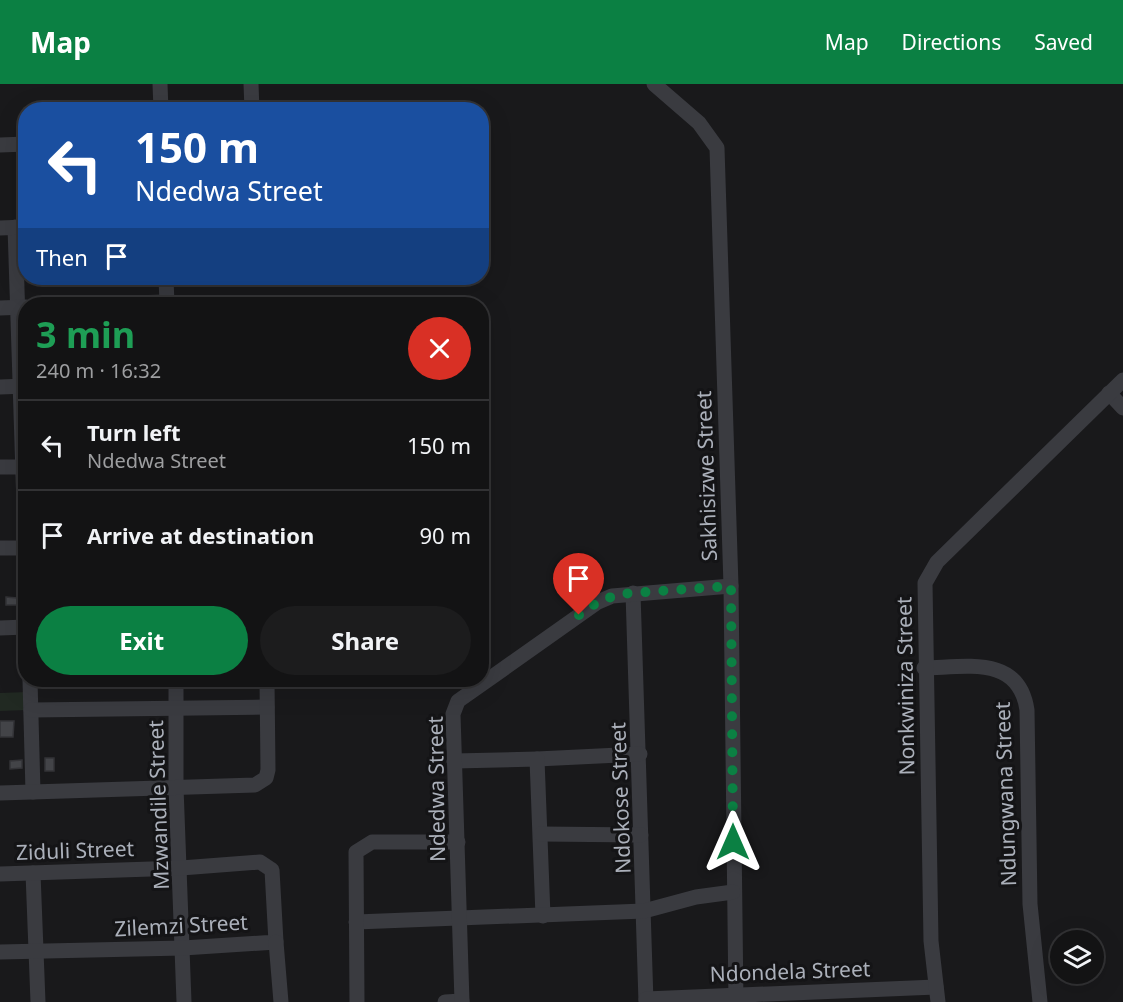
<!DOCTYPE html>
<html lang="en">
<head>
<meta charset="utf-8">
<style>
  body { margin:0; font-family:"Noto Sans",sans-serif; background:#1c1c1d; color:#f1f3f6; height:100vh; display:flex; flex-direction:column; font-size:22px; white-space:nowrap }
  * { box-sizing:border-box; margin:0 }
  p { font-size:20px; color:#9d9ea0 }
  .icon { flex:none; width:33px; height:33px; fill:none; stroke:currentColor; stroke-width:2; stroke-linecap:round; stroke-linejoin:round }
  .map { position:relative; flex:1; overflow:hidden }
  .drawer { position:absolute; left:18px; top:213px; width:471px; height:390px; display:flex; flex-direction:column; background:#131314; border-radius:24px; box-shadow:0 6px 24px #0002,0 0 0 2px #323234 }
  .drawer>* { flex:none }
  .top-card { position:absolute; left:18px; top:18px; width:471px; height:183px; border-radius:24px; box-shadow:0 6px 24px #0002,0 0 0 2px #323234; background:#1a4fa0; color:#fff; overflow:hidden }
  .controls { position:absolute; left:1050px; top:846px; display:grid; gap:12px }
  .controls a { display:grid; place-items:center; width:54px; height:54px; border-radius:50%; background:#131314; box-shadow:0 6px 24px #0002,0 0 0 2px #323234; font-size:30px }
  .pin { position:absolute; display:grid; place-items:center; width:51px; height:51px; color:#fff; margin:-62px -26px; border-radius:50% 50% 50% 0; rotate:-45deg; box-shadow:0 0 6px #0007 }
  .pin .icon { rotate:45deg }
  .me { position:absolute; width:66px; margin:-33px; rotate:0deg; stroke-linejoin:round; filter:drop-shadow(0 0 4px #0008) }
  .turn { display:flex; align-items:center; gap:21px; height:126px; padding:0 18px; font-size:27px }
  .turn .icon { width:78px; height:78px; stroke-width:2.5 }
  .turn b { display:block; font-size:42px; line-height:51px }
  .then { display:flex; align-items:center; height:57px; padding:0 18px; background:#0003; gap:12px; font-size:22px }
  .round { display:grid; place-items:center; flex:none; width:63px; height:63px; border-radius:32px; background:#1c1c1d }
  .summary { display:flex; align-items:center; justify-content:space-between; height:102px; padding:0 18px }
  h1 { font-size:36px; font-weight:700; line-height:45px; color:#1e9e55 }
  .button { display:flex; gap:12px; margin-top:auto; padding:12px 18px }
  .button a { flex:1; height:69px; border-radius:36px; background:#0b8043; color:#fff; font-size:24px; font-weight:700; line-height:69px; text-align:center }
  .button a+a { background:#1c1c1d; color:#f1f3f6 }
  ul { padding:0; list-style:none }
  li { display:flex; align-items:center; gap:18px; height:90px; padding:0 18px; border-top:2px solid #323234 }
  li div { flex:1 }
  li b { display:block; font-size:22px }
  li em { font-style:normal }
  header { display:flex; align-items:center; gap:36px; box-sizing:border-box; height:84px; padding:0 30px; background:#0b8043; color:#fff }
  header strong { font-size:28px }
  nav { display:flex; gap:33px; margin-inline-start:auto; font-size:21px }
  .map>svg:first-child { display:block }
</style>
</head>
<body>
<header>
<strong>Map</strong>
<nav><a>Map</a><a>Directions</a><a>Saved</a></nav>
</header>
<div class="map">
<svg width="1123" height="918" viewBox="0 0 1123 918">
  <rect width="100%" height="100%" fill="#19191b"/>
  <!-- green -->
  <polygon fill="#212922" points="27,608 27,626 0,627 0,609"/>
  <!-- building -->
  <g fill="#434448" stroke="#333337" stroke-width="1.5">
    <polygon points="6,513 17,514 17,521 6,521"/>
    <polygon points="0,637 14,637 13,653 0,653"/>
    <rect x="45" y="674" width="9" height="13"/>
    <polygon points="22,676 22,684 10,685 10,677"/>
  </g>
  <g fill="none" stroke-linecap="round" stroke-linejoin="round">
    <!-- minor -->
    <g stroke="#3a3b40" stroke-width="15">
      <polyline points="160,0 161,26"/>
      <polyline points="251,0 252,26"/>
      <polyline points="654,0 699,39 717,64 731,502 736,918"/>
      <polyline points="0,61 26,60"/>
      <polyline points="15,143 26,483"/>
      <polyline points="0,144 26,143"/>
      <polyline points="166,194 167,220"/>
      <polyline points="97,220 166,218"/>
      <polyline points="0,224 26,223"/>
      <polyline points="0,303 26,302"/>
      <polyline points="1109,309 1123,324"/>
      <polyline points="0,383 26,383"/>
      <polyline points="0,464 26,464"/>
      <polyline points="633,509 646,918"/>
      <polyline points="0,544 26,543"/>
      <path d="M924 584C967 583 1019 571 1027 626L1030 820 1040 918"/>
      <polyline points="30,596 33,708"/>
      <polyline points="176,596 176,703 184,918"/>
      <polyline points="31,626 267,623"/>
      <polyline points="537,675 640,670"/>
      <polyline points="454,677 537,675 543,832"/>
      <polyline points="0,709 255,701 266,694 268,686 267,596"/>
      <polyline points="541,750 641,751"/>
      <polyline points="33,789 38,918"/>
      <polyline points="0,790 181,784 260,778 272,786 276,858 183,864 0,868"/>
      <polyline points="356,838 644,827 696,813 733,808"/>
      <polyline points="276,858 281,918"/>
      <polyline points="646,915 936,903"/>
      <polyline points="357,918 356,768 372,758 458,758"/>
      <polyline points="445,918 462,917"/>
      <polyline points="462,918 453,630 458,617 598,518 612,512 731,502"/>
      <polyline points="938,918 931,857 925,499 937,478 1123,296"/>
    </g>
  </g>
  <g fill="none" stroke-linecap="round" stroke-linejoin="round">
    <!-- route -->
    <polyline stroke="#0b8043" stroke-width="10" stroke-dasharray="0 18" points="579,531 598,518 619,510 731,502 733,758"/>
  </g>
  <g text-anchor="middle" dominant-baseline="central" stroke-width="6" stroke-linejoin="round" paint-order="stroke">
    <!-- street labels -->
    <g font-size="21" fill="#abb0ba" stroke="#141416">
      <text transform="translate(706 392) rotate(-92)">Sakhisizwe Street</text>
      <text transform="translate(905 602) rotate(-91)">Nonkwiniza Street</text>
      <text transform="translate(436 705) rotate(-91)">Ndedwa Street</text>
      <text transform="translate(1005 710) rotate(-92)">Ndungwana Street</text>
      <text transform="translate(620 714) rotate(-92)">Ndokose Street</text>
      <text transform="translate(158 721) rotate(-92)">Mzwandile Street</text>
      <text transform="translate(75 766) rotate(-2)">Ziduli Street</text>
      <text transform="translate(181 841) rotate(-3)">Zilemzi Street</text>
      <text transform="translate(790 887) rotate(-2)">Ndondela Street</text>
    </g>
  </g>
</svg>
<div class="controls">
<a><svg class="icon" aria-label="layers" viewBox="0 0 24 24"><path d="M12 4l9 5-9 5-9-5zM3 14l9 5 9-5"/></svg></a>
</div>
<div class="pin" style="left:579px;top:531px;background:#d93025"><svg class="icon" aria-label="arrive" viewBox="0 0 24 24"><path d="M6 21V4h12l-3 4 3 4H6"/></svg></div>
<svg class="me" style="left:733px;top:758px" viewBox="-20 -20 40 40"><path d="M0-17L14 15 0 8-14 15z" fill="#0b8043" stroke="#fff" stroke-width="4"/></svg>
<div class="top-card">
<div class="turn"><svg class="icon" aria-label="left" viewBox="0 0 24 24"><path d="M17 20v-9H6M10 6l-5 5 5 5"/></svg><div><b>150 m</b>Ndedwa Street</div></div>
<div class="then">Then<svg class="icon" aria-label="arrive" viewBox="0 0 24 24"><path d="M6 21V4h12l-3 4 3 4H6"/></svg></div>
</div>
<section class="drawer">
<div class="summary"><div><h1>3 min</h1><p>240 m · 16:32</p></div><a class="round" style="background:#d93025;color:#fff"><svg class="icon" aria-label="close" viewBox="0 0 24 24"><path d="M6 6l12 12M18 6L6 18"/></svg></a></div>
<ul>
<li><svg class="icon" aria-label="left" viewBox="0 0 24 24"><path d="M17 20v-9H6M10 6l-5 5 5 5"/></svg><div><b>Turn left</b><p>Ndedwa Street</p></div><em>150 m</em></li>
<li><svg class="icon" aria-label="arrive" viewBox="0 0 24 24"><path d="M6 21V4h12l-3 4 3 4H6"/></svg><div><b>Arrive at destination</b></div><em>90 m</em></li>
</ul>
<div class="button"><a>Exit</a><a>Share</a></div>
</section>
</div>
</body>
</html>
